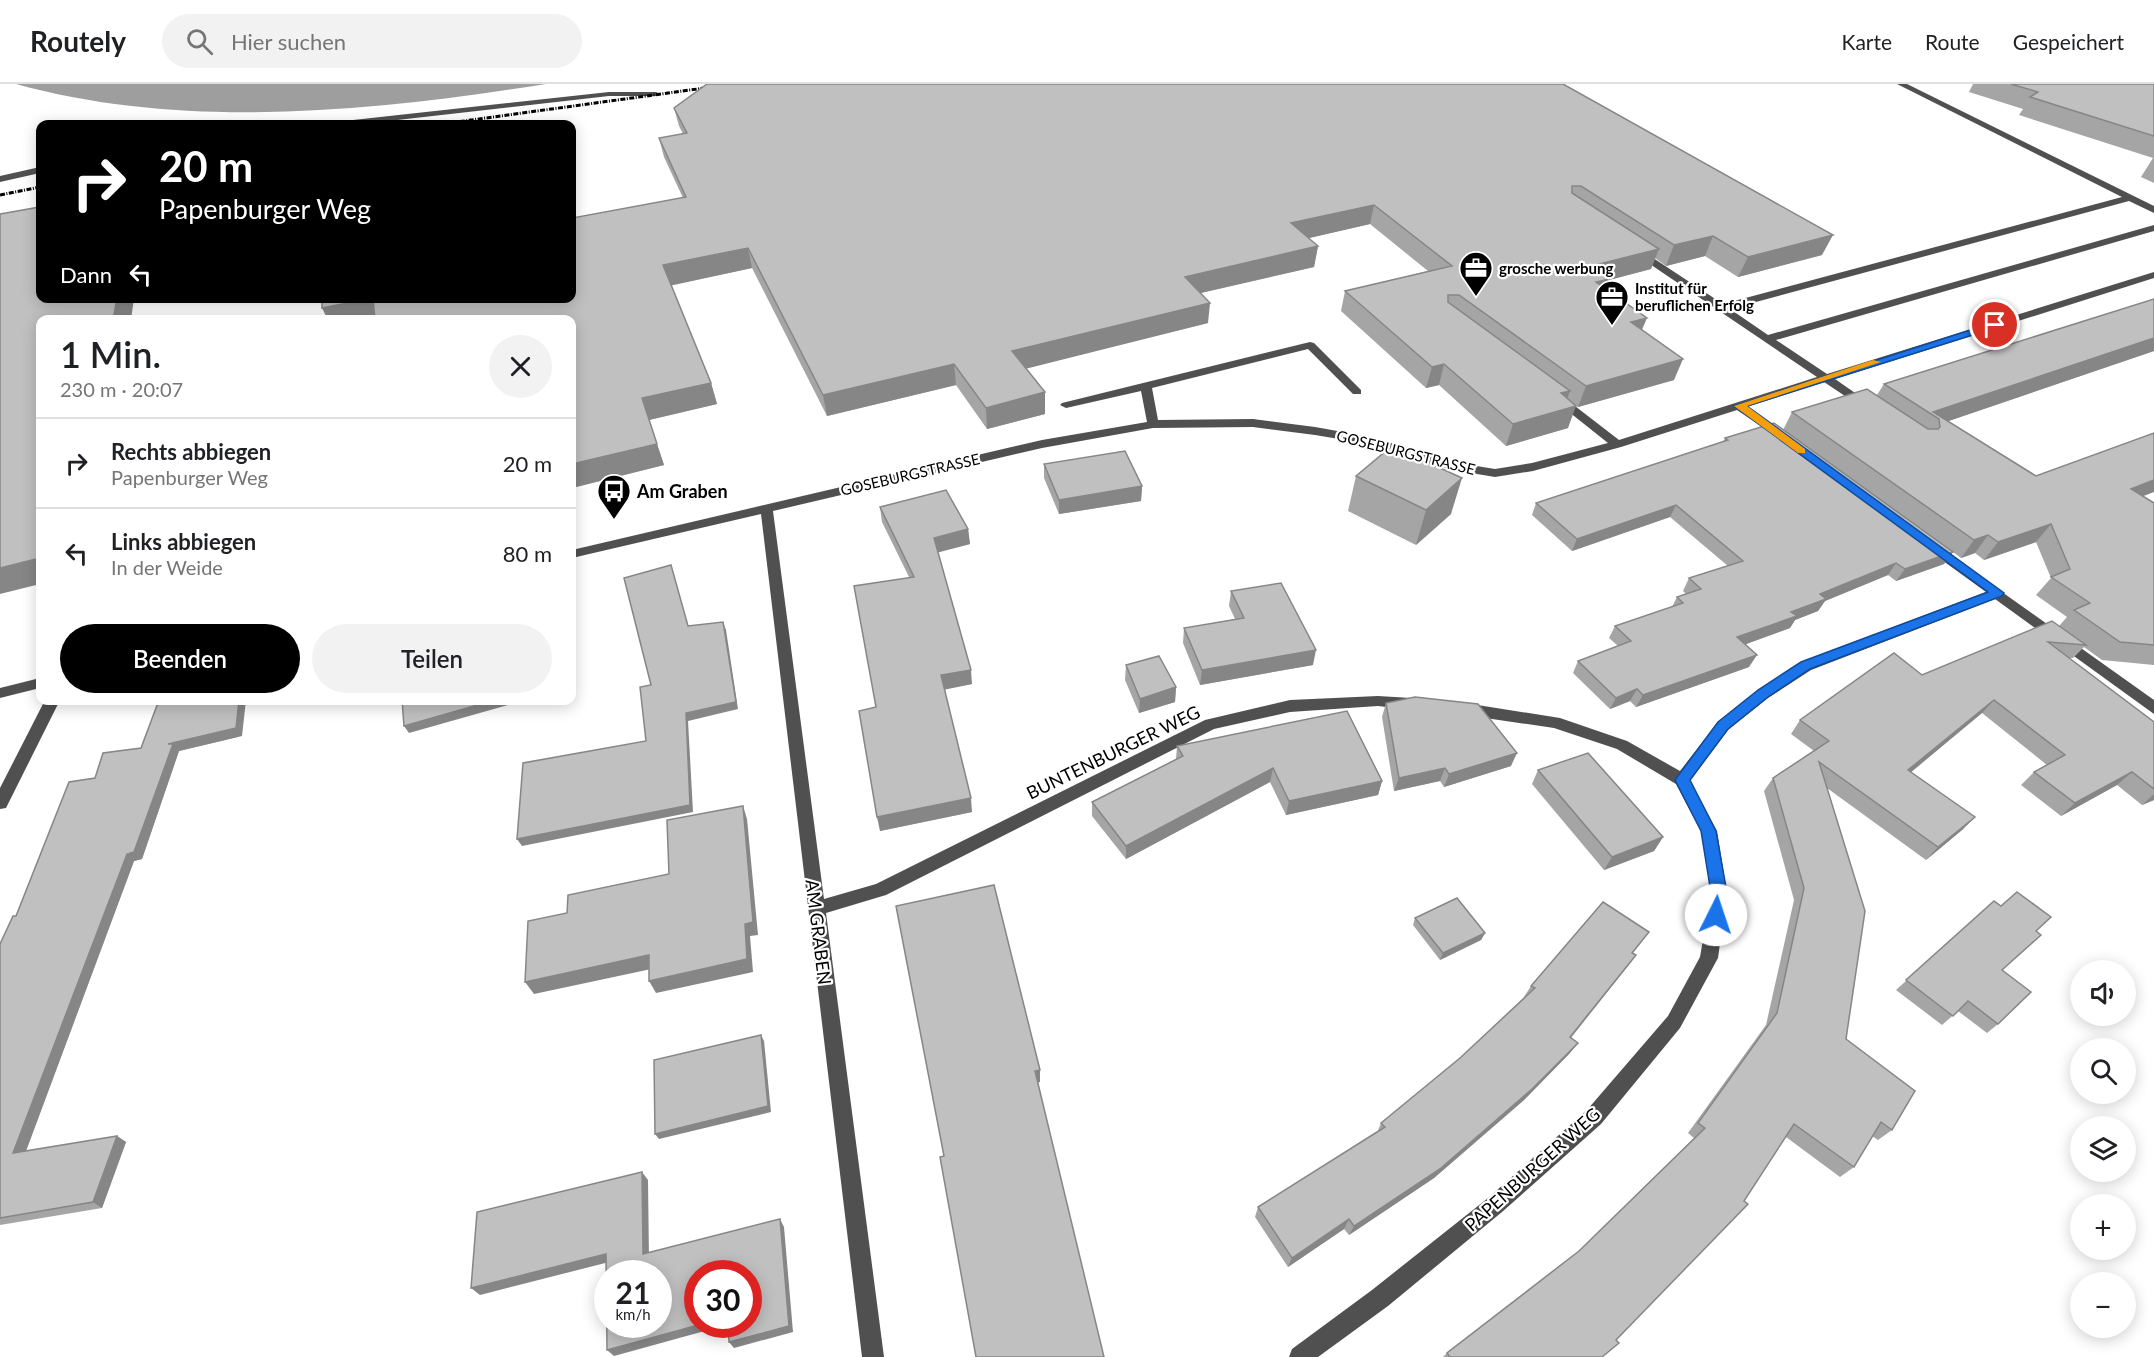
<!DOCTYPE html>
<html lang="de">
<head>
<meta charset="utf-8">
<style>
  body { margin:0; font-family:Lato,sans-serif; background:#f2f2f2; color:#202124; height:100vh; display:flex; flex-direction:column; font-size:22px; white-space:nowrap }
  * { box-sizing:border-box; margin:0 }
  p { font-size:20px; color:#757577 }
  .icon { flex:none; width:33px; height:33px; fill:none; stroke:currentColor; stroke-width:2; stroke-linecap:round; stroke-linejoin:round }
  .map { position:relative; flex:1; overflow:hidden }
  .details { position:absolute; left:36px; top:231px; width:540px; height:390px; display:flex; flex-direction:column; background:#fff; border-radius:12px; box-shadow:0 3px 15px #0003 }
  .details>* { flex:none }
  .guide { position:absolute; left:36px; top:36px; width:540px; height:183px; border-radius:12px; box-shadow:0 3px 15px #0003; background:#000; color:#fff; overflow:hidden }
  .controls { position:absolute; left:2070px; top:876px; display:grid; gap:12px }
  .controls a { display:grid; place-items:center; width:66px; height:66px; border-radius:50%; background:#fff; box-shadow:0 3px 15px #0003; font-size:30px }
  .speed { position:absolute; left:594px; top:1176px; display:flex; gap:12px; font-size:30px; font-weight:700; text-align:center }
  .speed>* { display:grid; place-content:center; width:78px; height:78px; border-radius:50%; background:#fff; box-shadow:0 3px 15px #0003; line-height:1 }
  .speed small { font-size:15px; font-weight:400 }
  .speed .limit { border:9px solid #d22; background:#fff; color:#111 }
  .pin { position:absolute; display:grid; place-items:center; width:51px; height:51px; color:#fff; margin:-26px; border:3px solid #fff; border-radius:50%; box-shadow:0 2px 6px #0007 }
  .me { position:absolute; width:66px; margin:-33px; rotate:4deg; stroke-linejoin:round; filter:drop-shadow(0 0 4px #0008) }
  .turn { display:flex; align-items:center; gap:21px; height:126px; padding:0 24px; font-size:27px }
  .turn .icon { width:78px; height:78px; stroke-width:2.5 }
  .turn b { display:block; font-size:42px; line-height:51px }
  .then { display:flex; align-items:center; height:57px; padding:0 24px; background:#0003; gap:12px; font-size:22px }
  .round { display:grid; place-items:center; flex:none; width:63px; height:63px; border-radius:32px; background:#f2f2f2 }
  .head { display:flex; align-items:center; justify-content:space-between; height:102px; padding:0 24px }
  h1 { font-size:36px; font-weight:600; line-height:45px }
  .action { display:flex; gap:12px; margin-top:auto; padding:12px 24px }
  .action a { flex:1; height:69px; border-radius:36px; background:#000; color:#fff; font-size:24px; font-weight:600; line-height:69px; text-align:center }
  .action a+a { background:#f2f2f2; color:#202124 }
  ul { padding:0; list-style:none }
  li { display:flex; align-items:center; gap:18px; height:90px; padding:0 24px; border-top:2px solid #e0e0e0 }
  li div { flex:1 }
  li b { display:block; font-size:22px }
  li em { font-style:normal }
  header { display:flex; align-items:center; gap:36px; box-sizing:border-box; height:84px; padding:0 30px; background:#fff; border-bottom:2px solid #e0e0e0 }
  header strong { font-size:28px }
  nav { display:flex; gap:33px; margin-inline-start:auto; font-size:21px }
  .search { width:420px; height:54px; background:#f2f2f2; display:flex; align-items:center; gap:15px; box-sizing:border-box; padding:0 21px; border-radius:33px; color:#757577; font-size:22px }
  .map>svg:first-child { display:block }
</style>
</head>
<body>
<header>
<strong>Routely</strong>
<div class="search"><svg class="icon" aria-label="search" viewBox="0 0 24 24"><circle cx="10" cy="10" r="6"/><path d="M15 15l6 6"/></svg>Hier suchen</div>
<nav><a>Karte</a><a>Route</a><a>Gespeichert</a></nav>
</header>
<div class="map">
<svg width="2154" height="1273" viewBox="0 0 2154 1273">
  <rect width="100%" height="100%" fill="#fff"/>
  <!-- water -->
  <path fill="#9e9e9e" d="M16 0H546C376 27 185 47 16 0Z"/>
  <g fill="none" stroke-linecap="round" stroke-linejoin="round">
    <!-- minor -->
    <g fill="#505050" fill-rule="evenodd">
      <polygon points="1897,0 1907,0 2154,122 2154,129 2129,117 1730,225 1768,251 2154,141 2154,147 1776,256 1827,290 2154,188 2154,194 1835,295 1871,320 1871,324 1863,324 1824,298 1747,323 1787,350 1789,353 1783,357 1737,326 1621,363 1533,387 1495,393 1453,386 1369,360 1315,351 1253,343 1153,344 1042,364 773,427 824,815 876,800 1205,636 1290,616 1378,612 1411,614 1416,616 1418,620 1416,624 1411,626 1378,622 1290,628 1214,645 886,811 826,829 884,1273 862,1273 761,430 572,474 572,466 1042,356 1147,338 1141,307 1066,324 1060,321 1062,319 1310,258 1314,259 1361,306 1361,310 1353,310 1308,265 1152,304 1158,336 1253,335 1315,343 1371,353 1458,379 1495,385 1532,379 1608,359 1554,316 1554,312 1562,312 1619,356 1817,293 1635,170 1635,166 1641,166 1723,220 2122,113"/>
      <polygon points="609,8 656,8 660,10 656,12 609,12 362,40 340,40 344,37"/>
      <polygon points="40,83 40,89 0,98 0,92"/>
      <polygon points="1933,459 2154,616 2154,630 1995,515 1811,586 1768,614 1728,646 1690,697 1717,747 1727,809 1718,874 1680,944 1601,1040 1502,1128 1388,1222 1318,1273 1289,1273 1292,1265 1372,1206 1488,1114 1587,1026 1668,932 1700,873 1711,809 1701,747 1676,700 1617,665 1554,644 1465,631 1460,629 1458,625 1460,621 1465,619 1560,634 1627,657 1680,687 1718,638 1758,606 1801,578 1986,508 1928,466 1926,463 1928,460"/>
      <polygon points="40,594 40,604 0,614 0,604"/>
      <polygon points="45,616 60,616 6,724 0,725 0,704"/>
    </g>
    <!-- rail -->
    <g stroke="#000" stroke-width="3" stroke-dasharray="5 1.5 1 1.5" stroke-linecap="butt">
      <polyline points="442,40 734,0"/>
      <polyline points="0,111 40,103"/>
    </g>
  </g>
  <!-- wall -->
  <g fill="#a5a5a5">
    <polygon points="1563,0 1822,171 1738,193 1705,172 1666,182 1655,174 1651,185 1609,196 1606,205 1642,246 1674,296 1578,323 1571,318 1568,344 1506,362 1439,301 1426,304 1341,227 1345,207 1428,187 1370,140 1308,154 1318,162 1314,183 1201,209 1208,239 1026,284 1045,330 987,345 956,301 827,332 752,184 671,201 711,299 717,320 649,336 664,381 572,404 683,114 664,73 659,54 683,50 679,42 674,24"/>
    <polygon points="1973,0 2154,0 2154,99 2141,93 2153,74 2019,31 2023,25 1969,8"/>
    <polygon points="2154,267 1948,337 2036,392 2143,412 2154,419 2154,581 2102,576 2084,563 2073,574 2069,574 2154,638 2154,716 2142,721 2117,701 2061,732 2021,701 2034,688 2047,681 1982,629 1910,688 1975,733 1962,746 1926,776 1827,704 1846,955 1892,1046 1878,1056 1872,1052 1854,1083 1840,1093 1786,1053 1602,1273 1443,1273 1447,1269 1579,1167 1694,1054 1688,1049 1766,941 1794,816 1764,707 1773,694 1814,667 1791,650 1800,636 1922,591 2059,542 2067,533 2036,511 2051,494 2036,458 1984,476 1975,469 1961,474 1953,468 1944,480 1896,497 1888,491 1825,517 1818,527 1795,536 1790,544 1745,560 1749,583 1636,623 1630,617 1610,625 1573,589 1578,577 1618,562 1609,554 1615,542 1672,523 1677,513 1686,510 1683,507 1689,494 1728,482 1670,433 1572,467 1532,431 1536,419 1723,358 1725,354 1783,346 1792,328 1877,311 1884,300"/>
    <polygon points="1044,380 1142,402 1141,417 1059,430 1044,394"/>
    <polygon points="1356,392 1451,430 1416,461 1348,427"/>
    <polygon points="880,423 968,445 970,460 938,468 972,600 944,605 972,728 880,747 876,623 909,493 882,438"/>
    <polygon points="1231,507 1313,581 1200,601 1183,559 1184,544 1235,535 1229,522"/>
    <polygon points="1126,581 1176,603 1175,618 1139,629 1125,596"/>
    <polygon points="1386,619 1511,682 1444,703 1440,697 1394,707 1382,633"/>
    <polygon points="242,652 179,667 142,775 134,777 26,1067 117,1052 126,1058 102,1124 0,1141 0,860 95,694 103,669"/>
    <polygon points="1177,662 1382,697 1378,711 1286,731 1270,698 1126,775 1092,732 1092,718 1176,675"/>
    <polygon points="1538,686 1663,753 1654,767 1604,786 1532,700"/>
    <polygon points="1994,817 2036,847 2002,886 1998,940 1987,949 1958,927 1942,941 1896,906"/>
    <polygon points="1415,834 1485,849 1481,856 1440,876 1413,841"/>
    <polygon points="1649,848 1633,869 1636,871 1627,883 1571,954 1578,959 1569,970 1524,1016 1434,1094 1349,1151 1344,1145 1288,1183 1255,1133 1258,1123 1377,1049 1381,1039 1460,974 1525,914 1524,913 1531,902"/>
  </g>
  <!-- shaded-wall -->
  <g fill="#868686">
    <polygon points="1374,121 1370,140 1288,159 1291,139"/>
    <polygon points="1833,151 1822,171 1738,193 1748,173"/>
    <polygon points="1713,152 1705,172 1666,182 1674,161"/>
    <polygon points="1318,162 1314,183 1183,213 1185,193"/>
    <polygon points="748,164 752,184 669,202 663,181"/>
    <polygon points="1659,165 1651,185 1609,196 1602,215 1591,182"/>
    <polygon points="117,214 134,214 131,236 113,236"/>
    <polygon points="373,214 381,236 328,236 322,224"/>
    <polygon points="1210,219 1208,239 1013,288 1012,267"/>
    <polygon points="1647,234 1638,255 1631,238"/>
    <polygon points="2154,254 2154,267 1940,340 1939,335 1933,328"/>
    <polygon points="1683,275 1674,296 1578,323 1586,302"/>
    <polygon points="954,280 956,301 827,332 823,311"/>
    <polygon points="1444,280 1439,301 1426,304 1432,283"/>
    <polygon points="711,299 717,320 649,336 642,314"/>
    <polygon points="1570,307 1563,326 1576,322 1568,344 1506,362 1513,340 1561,309"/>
    <polygon points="1045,308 1045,330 987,345 986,324"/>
    <polygon points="657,360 664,381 572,404 572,380"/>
    <polygon points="1462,394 1451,430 1416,461 1426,426"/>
    <polygon points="2154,396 2154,408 2115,423 2131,405"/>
    <polygon points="1142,402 1141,417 1059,430 1059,416"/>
    <polygon points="1676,421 1670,433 1572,467 1577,455"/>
    <polygon points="2051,440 2036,458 1984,476 1998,458"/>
    <polygon points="968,445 970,460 936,469 934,454"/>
    <polygon points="1988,451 1975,469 1961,474 1974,456"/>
    <polygon points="1953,468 1944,480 1896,497 1905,485"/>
    <polygon points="40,474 40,500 0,510 0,484"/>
    <polygon points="1896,479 1888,491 1825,517 1818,527 1795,536 1790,544 1730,566 1737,553 1820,510"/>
    <polygon points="723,538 726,546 738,625 688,637 693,728 522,762 517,755 686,629"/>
    <polygon points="1316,566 1313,581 1200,601 1202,586"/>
    <polygon points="1757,571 1749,583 1636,623 1643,611"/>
    <polygon points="971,586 972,600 943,606 941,591"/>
    <polygon points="1176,603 1175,618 1139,629 1140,615"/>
    <polygon points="1637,605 1630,617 1610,625 1616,614"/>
    <polygon points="239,616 246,616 242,652 179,667 142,775 134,777 23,1075 13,1069 168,660"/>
    <polygon points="495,616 507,616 508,621 409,649 404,642"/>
    <polygon points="1994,616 1982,629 1897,700 1908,686"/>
    <polygon points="1517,669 1511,682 1444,703 1449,690"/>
    <polygon points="1273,684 1270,698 1126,775 1126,762"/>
    <polygon points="1445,684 1440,697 1394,707 1399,694"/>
    <polygon points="2132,688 2117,701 2061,732 2075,719"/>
    <polygon points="1382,697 1378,711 1286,731 1289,717"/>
    <polygon points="2154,710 2154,716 2142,721"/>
    <polygon points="971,714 972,728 880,747 877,733"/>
    <polygon points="743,722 747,735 758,851 750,852 753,888 656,909 649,897 745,840"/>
    <polygon points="1975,733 1962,746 1926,776 1938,763"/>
    <polygon points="1663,753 1654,767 1604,786 1612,773"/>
    <polygon points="1485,849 1481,856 1440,876 1443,869"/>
    <polygon points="649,871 656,884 534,910 525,898"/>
    <polygon points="1636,871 1627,883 1562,964 1570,953"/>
    <polygon points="761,951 764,957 771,1028 659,1055 655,1050"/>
    <polygon points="1578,959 1569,970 1524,1016 1434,1094 1349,1151 1354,1142"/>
    <polygon points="1040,986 1040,998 1036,999 1035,987"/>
    <polygon points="117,1052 126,1058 102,1124 93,1118"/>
    <polygon points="642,1088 648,1096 649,1177 643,1170"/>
    <polygon points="780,1135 784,1143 793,1248 734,1264 729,1258"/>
    <polygon points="1349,1135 1344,1145 1288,1183 1292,1174"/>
    <polygon points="606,1170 613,1177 480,1211 471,1204"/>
    <polygon points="702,1240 730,1240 614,1272 607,1266"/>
  </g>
  <!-- building -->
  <g fill="#c0c0c0" stroke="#868686" stroke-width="1.5" fill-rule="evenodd">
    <polygon points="707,0 1563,0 1833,151 1748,173 1713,152 1674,161 1581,102 1572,102 1572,109 1659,165 1591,182 1609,195 1596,198 1647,234 1631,238 1683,275 1586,302 1459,211 1448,211 1448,218 1570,307 1561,309 1576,322 1513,340 1444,280 1432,283 1345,207 1452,182 1374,121 1291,139 1318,162 1185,193 1210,219 1012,267 1045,308 986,324 954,280 823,311 748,164 663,181 711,299 642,314 657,360 572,380 572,236 375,236 373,214 572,214 572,134 686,113 659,54 687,49 674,24"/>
    <polygon points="2011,0 2154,0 2154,52 2030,13 2038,8"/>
    <polygon points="40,123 40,214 117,214 113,236 40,236 40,474 0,484 0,130"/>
    <polygon points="322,214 373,214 322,224"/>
    <polygon points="2154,215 2154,254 1933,328 2036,392 2154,349 2154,396 2131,405 2154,419 2154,561 2120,558 2074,526 2090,519 2051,493 2070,485 2051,440 1998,458 1988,451 1974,456 1792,328 1867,305 1928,345 1938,345 1940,343 1939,335 1884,300"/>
    <polygon points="1774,339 1953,468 1905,485 1896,479 1820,510 1826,515 1791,528 1797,532 1737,553 1757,571 1643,611 1637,605 1616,614 1578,577 1631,557 1615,542 1683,519 1677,513 1701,505 1689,494 1743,477 1676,421 1577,455 1536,419 1728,356 1725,354"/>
    <polygon points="1392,362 1462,394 1426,426 1356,392"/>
    <polygon points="1125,367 1142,402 1059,416 1044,380"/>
    <polygon points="946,406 968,445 934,454 971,586 941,591 971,714 877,733 859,627 876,623 854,502 914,493 880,423"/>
    <polygon points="671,481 688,542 723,538 736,618 686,629 690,721 517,755 523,679 646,657 640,603 651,601 624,494"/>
    <polygon points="1281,499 1316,566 1202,586 1184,544 1244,534 1231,507"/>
    <polygon points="2052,537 2086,561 2048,558 2154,638 2154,705 2132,688 2075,719 2034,688 2065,671 1994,616 1908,686 1975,733 1938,763 1819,678 1865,827 1846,955 1915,1007 1892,1046 1881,1038 1854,1083 1794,1040 1744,1117 1748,1120 1616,1256 1619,1259 1602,1273 1450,1273 1447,1269 1579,1167 1705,1044 1698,1039 1777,929 1804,804 1773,694 1829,657 1800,636 1894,569 1922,591"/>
    <polygon points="1159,572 1176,603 1140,615 1126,581"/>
    <polygon points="1415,613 1478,620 1517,669 1449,690 1445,684 1399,694 1386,619"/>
    <polygon points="159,616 239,616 236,644 168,660 173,660 134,768 127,770 13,1069 117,1052 93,1118 0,1134 0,860 13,832 16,832 69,698 95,694 103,669 141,664"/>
    <polygon points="402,616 495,616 404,642"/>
    <polygon points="1347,627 1382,697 1289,717 1273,684 1126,762 1092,718 1183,672 1177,662"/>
    <polygon points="1588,669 1663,753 1612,773 1538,686"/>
    <polygon points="743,722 753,838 745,840 747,875 649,897 649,871 525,898 528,837 567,829 568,811 669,790 667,736"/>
    <polygon points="994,801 1040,986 1035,987 1104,1273 976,1273 940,1073 944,1072 896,822"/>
    <polygon points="2017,808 2051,833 2036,847 2041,851 2002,886 2031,908 1998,940 1968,917 1953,932 1906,896 1994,817 2001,822"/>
    <polygon points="1457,814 1485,849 1443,869 1415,834"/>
    <polygon points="1603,818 1649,848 1632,869 1636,871 1570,953 1578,959 1532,1005 1441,1084 1354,1142 1349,1135 1292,1174 1258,1123 1385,1043 1381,1039 1460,974 1535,904 1531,902"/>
    <polygon points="761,951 768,1022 655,1050 654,976"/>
    <path d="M642 1088 643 1170 780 1135 789 1242 729 1258 728 1240H748V1190H698V1240H702L607 1266 606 1170 471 1204 477 1128ZM608 1190H658V1240H608Z"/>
  </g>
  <!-- route -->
  <polygon fill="#1a73e8" stroke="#114b97" stroke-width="1.5" points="1995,238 2000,241 1998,243 1747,322 2004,509 2002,512 1810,585 1768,613 1728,645 1690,696 1716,747 1727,809 1721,835 1716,837 1710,835 1708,831 1711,809 1701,747 1675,696 1718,638 1758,606 1801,578 1988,508 1734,322"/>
  <!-- slow -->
  <polygon fill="#f59e0b" points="1873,276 1881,278 1747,322 1805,365 1805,369 1798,369 1734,322"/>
  <!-- icons -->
  <defs>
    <symbol id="office-pin" viewBox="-11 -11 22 30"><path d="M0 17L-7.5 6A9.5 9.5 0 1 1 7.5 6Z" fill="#000" stroke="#fff"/><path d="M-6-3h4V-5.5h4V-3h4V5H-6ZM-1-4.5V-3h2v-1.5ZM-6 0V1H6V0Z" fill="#fff"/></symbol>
    <symbol id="bus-pin" viewBox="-11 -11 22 30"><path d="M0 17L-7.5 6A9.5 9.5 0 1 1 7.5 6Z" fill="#000" stroke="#fff"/><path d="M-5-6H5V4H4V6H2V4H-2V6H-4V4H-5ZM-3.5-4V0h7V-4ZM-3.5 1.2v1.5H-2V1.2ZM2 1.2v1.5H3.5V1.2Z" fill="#fff"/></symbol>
  </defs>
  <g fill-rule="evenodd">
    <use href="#office-pin" x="1457" y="165" width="38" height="52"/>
    <use href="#office-pin" x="1593" y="194" width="38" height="52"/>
    <use href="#bus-pin" x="595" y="388" width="38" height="52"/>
  </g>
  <g text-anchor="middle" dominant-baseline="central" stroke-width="4.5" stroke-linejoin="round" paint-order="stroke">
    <!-- far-poi labels -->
    <g font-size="15" font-weight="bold" fill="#000" stroke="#fff" text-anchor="start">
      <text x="1499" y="184">grosche werbung</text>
      <text x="1635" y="204">Institut für<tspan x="1635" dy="17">beruflichen Erfolg</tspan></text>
    </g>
    <!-- far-street labels -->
    <g font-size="15" fill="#000" stroke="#fff">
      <text transform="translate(1406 368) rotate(14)">GOSEBURGSTRASSE</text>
      <text transform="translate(910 390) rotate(-13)">GOSEBURGSTRASSE</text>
    </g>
    <!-- poi labels -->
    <g font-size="18" font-weight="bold" fill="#000" stroke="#fff" text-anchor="start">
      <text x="637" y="407">Am Graben</text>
    </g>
    <!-- street labels -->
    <g font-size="18" fill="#000" stroke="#fff">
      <text transform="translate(1113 668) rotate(-26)">BUNTENBURGER WEG</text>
      <text transform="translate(819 848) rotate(83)">AM GRABEN</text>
      <text transform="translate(1532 1085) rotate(-42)">PAPENBURGER WEG</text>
    </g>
  </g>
</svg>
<div class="controls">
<a><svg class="icon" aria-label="sound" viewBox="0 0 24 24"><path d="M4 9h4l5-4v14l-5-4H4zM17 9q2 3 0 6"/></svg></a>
<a><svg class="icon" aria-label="search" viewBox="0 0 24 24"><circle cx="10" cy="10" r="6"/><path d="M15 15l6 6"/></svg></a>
<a><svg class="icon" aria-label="layers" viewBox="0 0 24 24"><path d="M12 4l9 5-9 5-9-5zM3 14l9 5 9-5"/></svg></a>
<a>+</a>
<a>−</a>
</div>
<div class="speed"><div>21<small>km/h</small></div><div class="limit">30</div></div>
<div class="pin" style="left:1995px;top:241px;background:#d93025"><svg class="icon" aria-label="arrive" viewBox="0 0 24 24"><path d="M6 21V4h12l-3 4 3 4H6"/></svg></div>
<svg class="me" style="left:1716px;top:831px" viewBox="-20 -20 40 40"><circle r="19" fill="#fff"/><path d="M0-13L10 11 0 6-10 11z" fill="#1a73e8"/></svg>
<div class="guide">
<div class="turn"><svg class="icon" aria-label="right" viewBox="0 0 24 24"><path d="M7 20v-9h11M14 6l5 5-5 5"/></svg><div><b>20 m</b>Papenburger Weg</div></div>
<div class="then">Dann<svg class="icon" aria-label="left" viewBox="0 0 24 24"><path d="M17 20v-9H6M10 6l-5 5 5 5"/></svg></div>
</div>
<section class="details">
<div class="head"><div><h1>1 Min.</h1><p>230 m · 20:07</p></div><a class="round"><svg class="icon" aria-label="close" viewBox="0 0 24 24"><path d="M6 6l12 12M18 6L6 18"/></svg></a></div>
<ul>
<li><svg class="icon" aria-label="right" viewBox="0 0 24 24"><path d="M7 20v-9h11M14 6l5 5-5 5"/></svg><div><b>Rechts abbiegen</b><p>Papenburger Weg</p></div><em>20 m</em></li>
<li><svg class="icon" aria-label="left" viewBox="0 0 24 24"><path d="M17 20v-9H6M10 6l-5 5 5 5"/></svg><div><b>Links abbiegen</b><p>In der Weide</p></div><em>80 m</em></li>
</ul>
<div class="action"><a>Beenden</a><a>Teilen</a></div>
</section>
</div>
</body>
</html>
